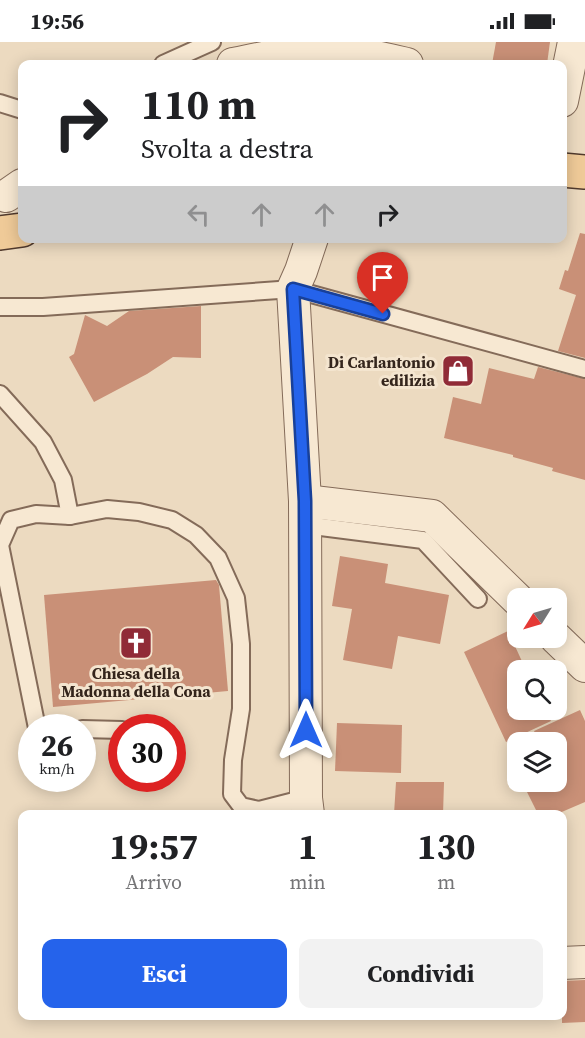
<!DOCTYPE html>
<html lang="it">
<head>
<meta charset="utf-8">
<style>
  body { margin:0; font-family:"Source Serif 4",serif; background:#f2f2f2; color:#202124; height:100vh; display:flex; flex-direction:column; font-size:22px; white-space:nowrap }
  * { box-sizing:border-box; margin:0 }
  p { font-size:20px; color:#757577 }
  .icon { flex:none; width:33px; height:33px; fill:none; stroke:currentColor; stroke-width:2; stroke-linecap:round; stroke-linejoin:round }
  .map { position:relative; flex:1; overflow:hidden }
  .sheet { position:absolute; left:18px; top:768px; width:549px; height:210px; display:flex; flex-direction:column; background:#fff; border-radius:12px; box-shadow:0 3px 15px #0003 }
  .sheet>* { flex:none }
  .banner { position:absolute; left:18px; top:18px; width:549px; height:183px; border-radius:12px; box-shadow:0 3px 15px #0003; background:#fff; color:#202124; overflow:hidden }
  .needle { width:39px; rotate:233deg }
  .controls { position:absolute; left:507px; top:546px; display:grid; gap:12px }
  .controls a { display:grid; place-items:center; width:60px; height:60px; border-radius:12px; background:#fff; box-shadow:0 3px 15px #0003; font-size:30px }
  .speed { position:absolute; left:18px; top:672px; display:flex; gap:12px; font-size:30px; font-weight:700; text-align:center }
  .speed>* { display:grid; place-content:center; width:78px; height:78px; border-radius:50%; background:#fff; box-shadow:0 3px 15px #0003; line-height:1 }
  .speed small { font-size:15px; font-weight:400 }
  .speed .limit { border:9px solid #d22; background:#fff; color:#111 }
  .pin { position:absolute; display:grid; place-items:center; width:51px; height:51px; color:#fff; margin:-62px -26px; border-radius:50% 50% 50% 0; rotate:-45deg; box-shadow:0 0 6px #0007 }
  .pin .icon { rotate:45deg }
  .me { position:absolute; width:66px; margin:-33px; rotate:0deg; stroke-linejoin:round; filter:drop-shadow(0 0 4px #0008) }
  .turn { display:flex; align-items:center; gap:21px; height:126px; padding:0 24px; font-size:27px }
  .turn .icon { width:78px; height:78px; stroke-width:2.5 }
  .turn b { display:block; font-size:42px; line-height:51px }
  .lanes { display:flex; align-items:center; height:57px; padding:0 24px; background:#0003; justify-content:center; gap:30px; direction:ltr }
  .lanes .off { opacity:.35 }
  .eta { display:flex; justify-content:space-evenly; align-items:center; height:102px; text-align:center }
  .eta b { font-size:36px; font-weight:700; line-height:42px }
  .action { display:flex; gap:12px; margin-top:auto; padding:12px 24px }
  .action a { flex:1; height:69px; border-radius:12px; background:#2563eb; color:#fff; font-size:24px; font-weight:700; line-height:69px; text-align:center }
  .action a+a { background:#f2f2f2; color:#202124 }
  .status { display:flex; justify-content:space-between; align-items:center; height:42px; padding:0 30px; background:#fff; direction:ltr }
  .status svg { height:16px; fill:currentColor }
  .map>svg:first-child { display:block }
</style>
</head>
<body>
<div class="status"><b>19:56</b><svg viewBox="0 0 49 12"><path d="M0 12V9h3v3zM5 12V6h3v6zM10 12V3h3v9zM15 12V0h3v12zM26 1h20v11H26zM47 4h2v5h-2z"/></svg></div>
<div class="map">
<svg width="585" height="996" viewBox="0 0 585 996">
  <rect width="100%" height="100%" fill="#ecdac0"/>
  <!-- building -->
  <g fill="#c99077">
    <polygon points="496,0 550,0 547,22 492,22"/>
    <polygon points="580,191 585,192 585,316 558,309 576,253 559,247 565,228 568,229"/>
    <polygon points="201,264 201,316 173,315 147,332 94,360 69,315 74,312 85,273 107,284 129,269"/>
    <polygon points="538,325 585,337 585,438 552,429 553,426 513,415 513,413 444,396 453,355 481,362 489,326 534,337"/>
    <polygon points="340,514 388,522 385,541 449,553 440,602 398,594 392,627 343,618 352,567 332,564"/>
    <polygon points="216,538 219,543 228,649 53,665 44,553"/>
    <polygon points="508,589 526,628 518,628 518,668 545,668 551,679 506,700 464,610"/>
    <polygon points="580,668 585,679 585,760 557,772 538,772 522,740 558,740 556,736 556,700 539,700 534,689"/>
    <polygon points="337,681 402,683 401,731 335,729"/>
    <polygon points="396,740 444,740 443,772 394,772"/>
    <polygon points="585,938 585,980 562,981 562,939"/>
  </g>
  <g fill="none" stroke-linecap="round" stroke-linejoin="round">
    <defs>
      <g id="service">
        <polyline points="163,22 212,0"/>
        <polyline points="0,61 22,68"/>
        <polyline points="0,265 43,265 293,247 585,327"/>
        <polyline points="0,352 43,400 63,438 70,474"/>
        <polyline points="305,483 423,498 478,557"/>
        <polyline points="37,686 0,503 11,478 36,472 70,474 107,467 139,470 172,478 196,493 218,516 236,556 241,602 241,667 233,718 232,752 241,764 259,768 306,756"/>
        <polyline points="82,687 122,688"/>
      </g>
      <g id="minor">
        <path d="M233 22C263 16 293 9 325 9 352 9 381 16 407 22"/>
        <polyline points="562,59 574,0"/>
        <polyline points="6,154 22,143"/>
        <polyline points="305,459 432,474 518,558"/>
        <polyline points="556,596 585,624"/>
        <polyline points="308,772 306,756 305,459 293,247 301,229 312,196"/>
        <polyline points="562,921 585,920"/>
      </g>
      <g id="primary">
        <polyline points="562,128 585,130"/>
        <polyline points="0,191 22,188"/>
      </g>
    </defs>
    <!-- service casing -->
    <use href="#service" stroke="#846b59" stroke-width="20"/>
    <!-- minor casing -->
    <use href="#minor" stroke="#846b59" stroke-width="34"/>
    <!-- primary casing -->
    <use href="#primary" stroke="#513a2d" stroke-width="36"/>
    <!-- service -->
    <use href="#service" stroke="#f7e8d2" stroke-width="16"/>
    <!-- minor -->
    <use href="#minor" stroke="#f7e8d2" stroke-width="32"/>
    <!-- primary -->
    <use href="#primary" stroke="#efca98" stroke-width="33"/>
  </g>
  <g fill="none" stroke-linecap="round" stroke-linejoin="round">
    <defs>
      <polyline id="route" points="306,688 305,459 293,247 383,272"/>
    </defs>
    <!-- route casing -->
    <use href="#route" stroke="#184099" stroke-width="15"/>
    <!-- route -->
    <use href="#route" stroke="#2563eb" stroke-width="10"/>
  </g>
  <!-- icons -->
  <defs>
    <symbol id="shop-square" viewBox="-11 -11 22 22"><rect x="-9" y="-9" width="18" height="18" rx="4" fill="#902b37" stroke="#f4e5cf"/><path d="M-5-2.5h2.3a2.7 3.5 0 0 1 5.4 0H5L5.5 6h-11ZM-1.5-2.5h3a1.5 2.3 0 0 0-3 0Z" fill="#fff"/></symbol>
    <symbol id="church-square" viewBox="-11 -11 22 22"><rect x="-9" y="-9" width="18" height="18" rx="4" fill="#902b37" stroke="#f4e5cf"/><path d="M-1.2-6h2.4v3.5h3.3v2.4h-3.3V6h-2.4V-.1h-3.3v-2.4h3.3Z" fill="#fff"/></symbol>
  </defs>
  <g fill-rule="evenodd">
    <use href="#shop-square" x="439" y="310" width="38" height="38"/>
    <use href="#church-square" x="117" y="582" width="38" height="38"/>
  </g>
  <g text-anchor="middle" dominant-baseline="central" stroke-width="6" stroke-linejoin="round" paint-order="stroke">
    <!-- poi labels -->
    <g font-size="16" font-weight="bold" fill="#34251c" stroke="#f4e5cf" text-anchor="end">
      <text x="435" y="320">Di Carlantonio<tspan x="435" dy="18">edilizia</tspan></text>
      <text x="136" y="631" text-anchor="middle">Chiesa della<tspan x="136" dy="18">Madonna della Cona</tspan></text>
    </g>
  </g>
</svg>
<div class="controls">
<a><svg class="needle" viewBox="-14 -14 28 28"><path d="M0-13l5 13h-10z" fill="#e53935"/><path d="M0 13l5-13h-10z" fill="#757577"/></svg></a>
<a><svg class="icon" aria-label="search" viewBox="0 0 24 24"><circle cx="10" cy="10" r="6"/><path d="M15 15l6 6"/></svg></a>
<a><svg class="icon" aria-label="layers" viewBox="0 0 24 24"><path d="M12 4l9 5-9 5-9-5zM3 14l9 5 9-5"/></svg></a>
</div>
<div class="speed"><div>26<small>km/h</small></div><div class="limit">30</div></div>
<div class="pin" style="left:383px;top:272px;background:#d93025"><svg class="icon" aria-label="arrive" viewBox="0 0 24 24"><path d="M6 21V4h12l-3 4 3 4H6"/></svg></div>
<svg class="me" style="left:306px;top:688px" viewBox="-20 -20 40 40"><path d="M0-17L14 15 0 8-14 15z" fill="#2563eb" stroke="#fff" stroke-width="4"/></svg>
<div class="banner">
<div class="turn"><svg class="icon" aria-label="right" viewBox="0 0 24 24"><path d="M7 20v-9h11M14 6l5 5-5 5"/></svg><div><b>110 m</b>Svolta a destra</div></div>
<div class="lanes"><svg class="icon off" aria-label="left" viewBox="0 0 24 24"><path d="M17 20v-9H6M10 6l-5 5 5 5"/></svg><svg class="icon off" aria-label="ahead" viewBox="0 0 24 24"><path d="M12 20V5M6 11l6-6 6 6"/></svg><svg class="icon off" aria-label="ahead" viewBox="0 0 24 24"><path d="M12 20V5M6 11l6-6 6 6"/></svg><svg class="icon" aria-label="right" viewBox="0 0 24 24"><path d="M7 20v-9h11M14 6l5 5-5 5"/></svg></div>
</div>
<section class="sheet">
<div class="eta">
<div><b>19:57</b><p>Arrivo</p></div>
<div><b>1</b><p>min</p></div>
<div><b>130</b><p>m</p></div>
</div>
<div class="action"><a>Esci</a><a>Condividi</a></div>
</section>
</div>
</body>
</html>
